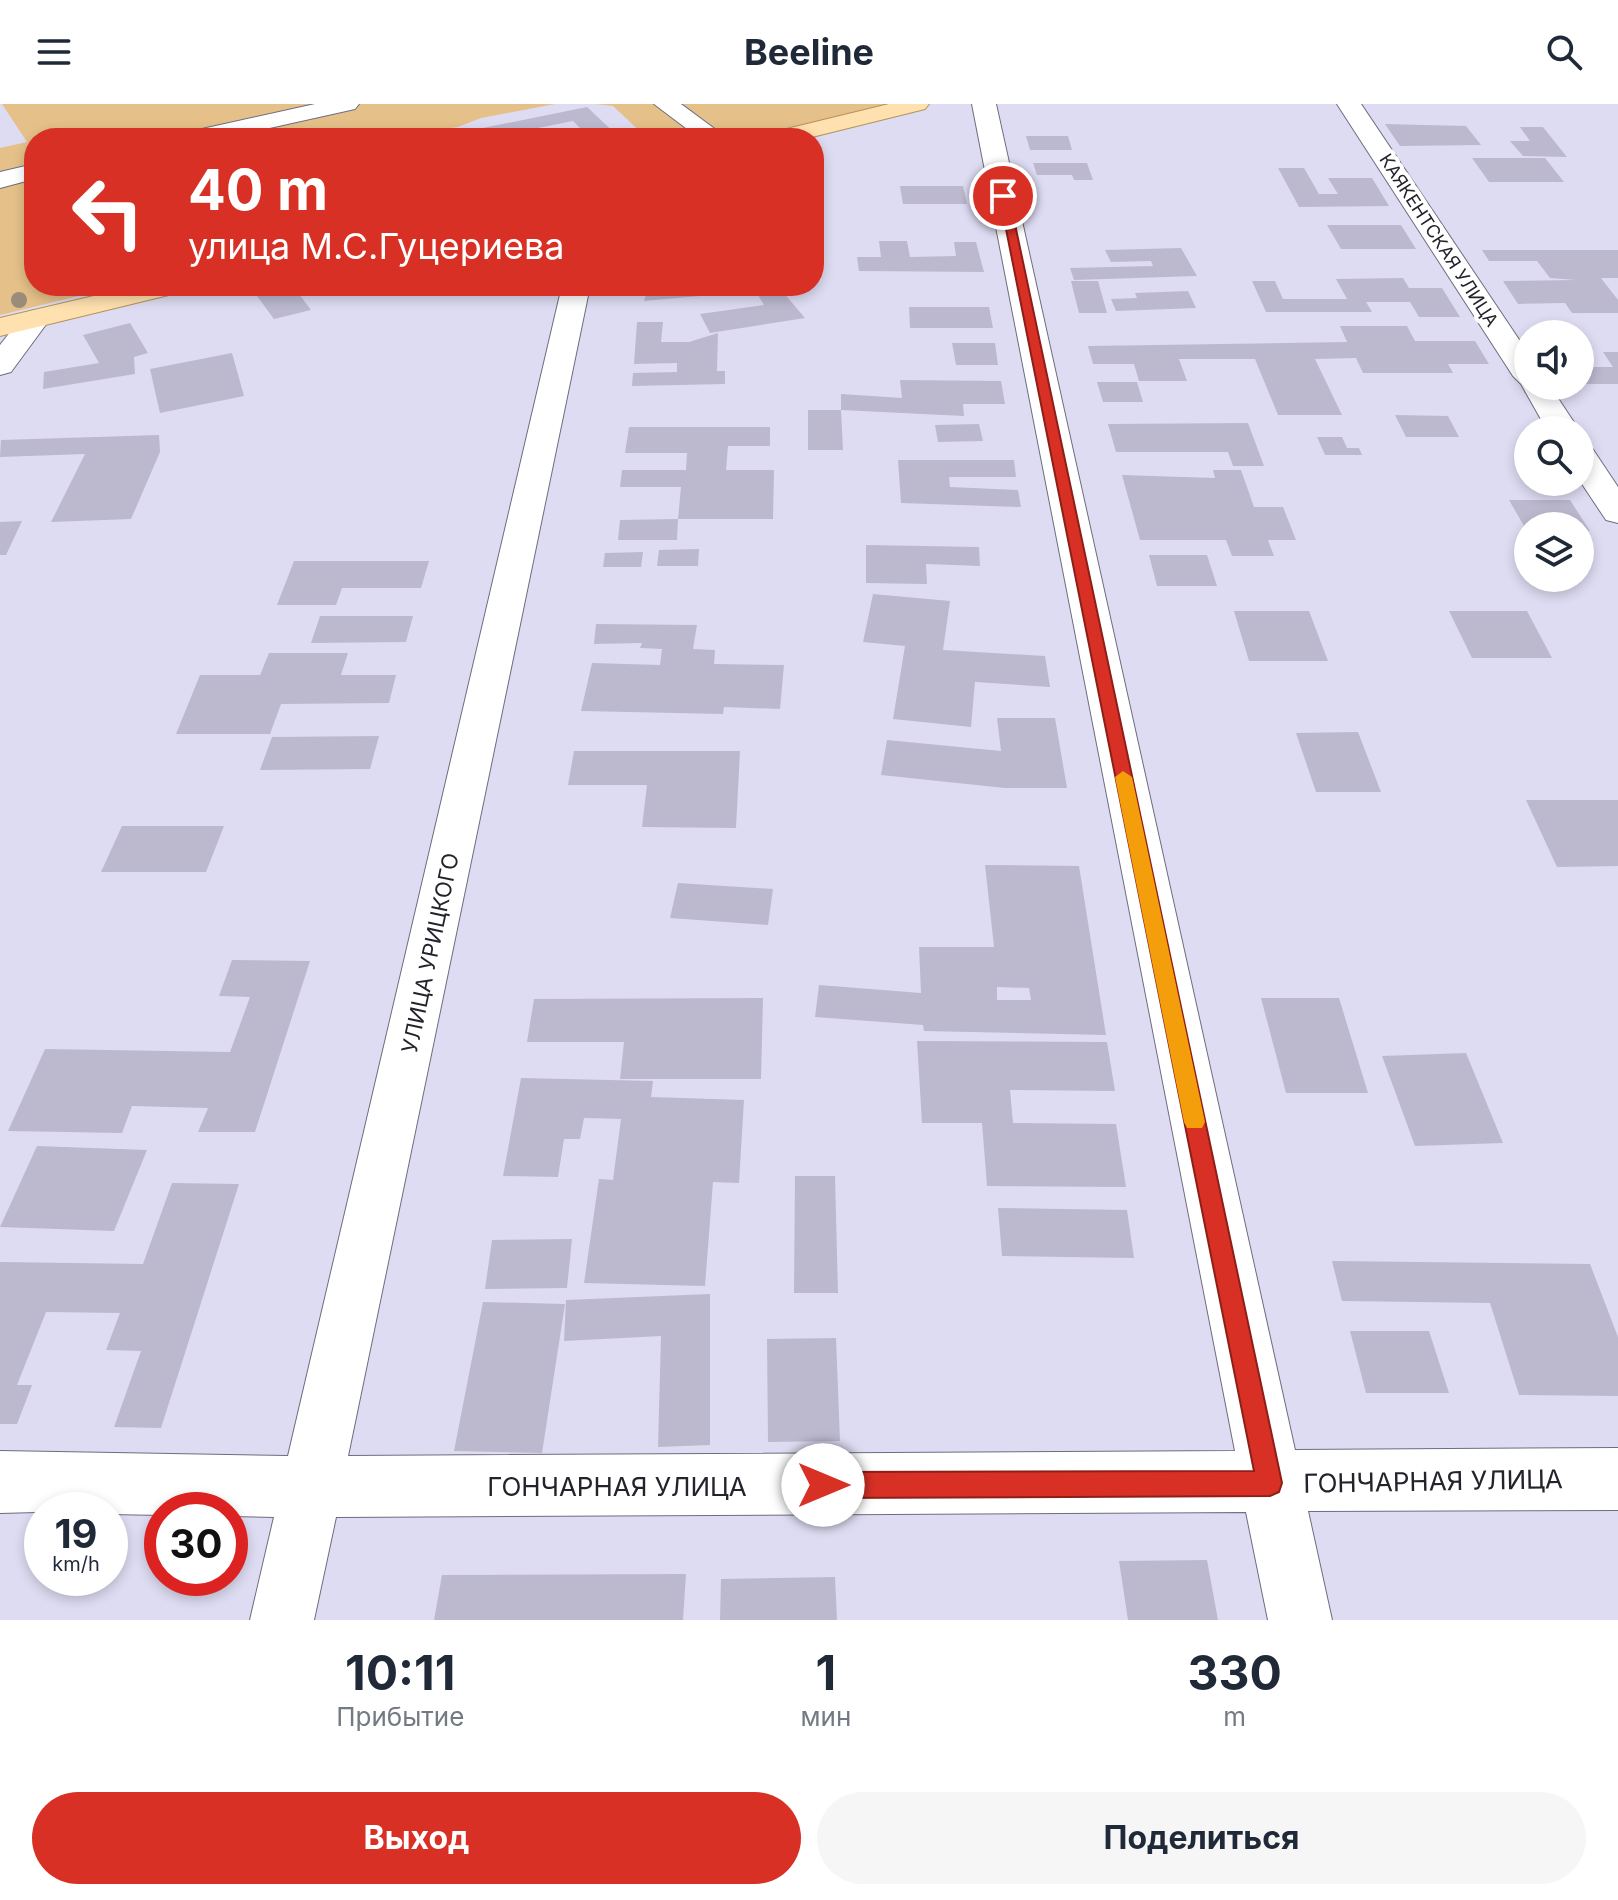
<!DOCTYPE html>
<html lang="ru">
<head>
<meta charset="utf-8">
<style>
  body { margin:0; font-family:Inter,sans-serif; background:#f6f6f7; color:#1f2937; height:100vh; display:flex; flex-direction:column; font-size:30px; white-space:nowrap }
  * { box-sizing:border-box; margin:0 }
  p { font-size:26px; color:#747a83 }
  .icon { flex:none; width:44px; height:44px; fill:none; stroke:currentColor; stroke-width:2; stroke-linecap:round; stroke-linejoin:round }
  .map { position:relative; height:1516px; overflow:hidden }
  .details { display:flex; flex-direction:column; background:#fff; flex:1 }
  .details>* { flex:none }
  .banner { position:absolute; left:24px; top:24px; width:800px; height:168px; border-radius:32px; box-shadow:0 4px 12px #0003; background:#d93025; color:#fff; overflow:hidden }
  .fabs { position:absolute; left:1514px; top:216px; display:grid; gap:16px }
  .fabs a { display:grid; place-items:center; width:80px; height:80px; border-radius:50%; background:#fff; box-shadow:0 4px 12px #0003; font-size:40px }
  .speed { position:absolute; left:24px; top:1388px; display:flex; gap:16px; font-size:40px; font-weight:700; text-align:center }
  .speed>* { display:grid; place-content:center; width:104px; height:104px; border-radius:50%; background:#fff; box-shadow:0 4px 12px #0003; line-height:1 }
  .speed small { font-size:20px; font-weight:400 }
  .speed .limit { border:12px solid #d22; background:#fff; color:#111 }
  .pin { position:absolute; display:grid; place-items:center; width:68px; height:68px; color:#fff; margin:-34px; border:4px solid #fff; border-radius:50%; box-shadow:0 2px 8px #0007 }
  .me { position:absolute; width:88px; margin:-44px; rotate:90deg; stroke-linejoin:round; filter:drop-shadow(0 0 6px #0008) }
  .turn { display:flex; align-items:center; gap:28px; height:168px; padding:0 32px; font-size:36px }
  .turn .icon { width:104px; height:104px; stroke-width:2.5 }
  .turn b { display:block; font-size:56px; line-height:68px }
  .eta { display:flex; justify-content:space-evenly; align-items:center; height:136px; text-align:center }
  .eta b { font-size:48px; font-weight:700; line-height:56px }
  .button { display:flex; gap:16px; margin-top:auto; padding:16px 32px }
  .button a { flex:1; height:92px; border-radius:48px; background:#d93025; color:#fff; font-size:32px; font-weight:700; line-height:92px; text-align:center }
  .button a+a { background:#f6f6f7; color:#1f2937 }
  header { display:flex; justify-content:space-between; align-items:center; height:104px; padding:0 32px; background:#fff; font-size:36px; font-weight:700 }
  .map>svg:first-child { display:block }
</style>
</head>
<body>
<header><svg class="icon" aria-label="menu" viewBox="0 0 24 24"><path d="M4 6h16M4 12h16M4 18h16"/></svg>Beeline<svg class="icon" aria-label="search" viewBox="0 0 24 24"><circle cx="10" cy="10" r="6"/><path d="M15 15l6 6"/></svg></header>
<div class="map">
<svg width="1618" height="1516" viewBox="0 0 1618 1516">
  <rect width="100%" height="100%" fill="#dedcf2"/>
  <!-- green -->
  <g fill="#e5c189">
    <polygon points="2,0 555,0 481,14 458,23 377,34 34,34 34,182 97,182 100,187 0,211 0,44 27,38"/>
    <polygon points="595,0 890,0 748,34 647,34 613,2"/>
  </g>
  <!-- building -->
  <g fill="#bcb9cf" fill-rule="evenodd">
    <polygon points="587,3 620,34 590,34 573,17 488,34 433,34"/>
    <polygon points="1385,20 1466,22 1481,41 1400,42"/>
    <polygon points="1520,23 1543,23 1567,53 1523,52 1510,37 1530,37"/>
    <polygon points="1026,32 1068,32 1072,46 1030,46"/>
    <polygon points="1472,54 1545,54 1564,78 1489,78"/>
    <polygon points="1033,59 1087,59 1093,76 1074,76 1072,71 1037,71"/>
    <polygon points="1278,64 1304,64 1319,90 1338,90 1328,74 1372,74 1389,102 1299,103"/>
    <polygon points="900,82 963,82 967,100 903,100"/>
    <polygon points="1327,121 1401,121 1416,145 1341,145"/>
    <polygon points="879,137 907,137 910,153 956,152 954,138 976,138 984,168 859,167 857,153 881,153"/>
    <polygon points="1181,144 1197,172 1074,176 1070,164 1153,162 1151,157 1111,158 1105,146"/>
    <polygon points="1482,146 1618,146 1618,174 1601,174 1618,196 1618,209 1572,209 1565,199 1518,200 1503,177 1576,176 1550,174 1537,157 1489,157"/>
    <polygon points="1403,174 1409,184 1442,184 1460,213 1419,213 1410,198 1366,198 1372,208 1266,208 1252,177 1275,177 1283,195 1347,195 1336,175"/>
    <polygon points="1071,177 1098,177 1107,209 1079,209"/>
    <polygon points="278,182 293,182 311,206 274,215 254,188"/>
    <polygon points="649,182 708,182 711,191 644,197"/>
    <polygon points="780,182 804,182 805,188 782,187 805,214 710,229 700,210 764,201 758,191 782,187"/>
    <polygon points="1188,187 1196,204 1116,207 1111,195 1137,194 1135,189"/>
    <polygon points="909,203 989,203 993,224 910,224"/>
    <polygon points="637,218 663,218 661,238 689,238 718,229 717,267 725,267 725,280 632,282 633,269 677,268 677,259 634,260"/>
    <polygon points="130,219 148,249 134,253 135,270 43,285 44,268 99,259 83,231"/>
    <polygon points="1340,222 1407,222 1415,237 1475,237 1489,260 1448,260 1453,269 1363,269 1356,254 1315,255 1342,311 1278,311 1255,255 1179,255 1187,277 1139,277 1134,260 1093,260 1088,242 1347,238"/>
    <polygon points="952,239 995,239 998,261 956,261"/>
    <polygon points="1603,248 1618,248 1618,280 1580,280 1580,263 1613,263"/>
    <polygon points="232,249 244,292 160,309 150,265"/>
    <polygon points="900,276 1001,277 1005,300 963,300 964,312 841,306 841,290 902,294"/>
    <polygon points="1097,278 1137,278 1143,298 1103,298"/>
    <polygon points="808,306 841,306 843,346 808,346"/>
    <polygon points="1395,311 1448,312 1459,333 1406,333"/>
    <polygon points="1248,319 1264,362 1233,362 1228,348 1116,348 1108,320"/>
    <polygon points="979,320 983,337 938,338 935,321"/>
    <polygon points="629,323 770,323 770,342 728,342 726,366 774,366 773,415 678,415 681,383 620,383 622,366 686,366 687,349 625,349"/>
    <polygon points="159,331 160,348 131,415 51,418 85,350 0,353 1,336"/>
    <polygon points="1317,333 1342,333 1347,344 1359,344 1362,351 1325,351"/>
    <polygon points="898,356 1014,356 1016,373 949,373 950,383 1018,386 1021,403 901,399"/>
    <polygon points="1213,366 1241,366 1254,403 1283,403 1296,436 1268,436 1274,452 1232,452 1226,436 1140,436 1122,371 1215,374"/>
    <polygon points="1509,396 1570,396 1590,427 1580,427 1580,422 1528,422 1528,429"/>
    <polygon points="678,415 677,436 618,436 620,416"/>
    <polygon points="22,417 6,451 0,451 0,418"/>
    <polygon points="866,441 979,443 980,462 926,460 927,480 866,479"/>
    <polygon points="699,445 698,462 657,462 659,446"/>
    <polygon points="643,448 641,463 603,463 605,449"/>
    <polygon points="1149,451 1207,451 1217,482 1157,482"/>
    <polygon points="294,457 429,457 421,484 342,484 336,501 277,501"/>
    <polygon points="873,490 950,497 943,546 1045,552 1050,583 975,578 971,623 893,615 905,542 863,538"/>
    <polygon points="1234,507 1309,507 1328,557 1249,557"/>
    <polygon points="1449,507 1527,507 1552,554 1472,554"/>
    <polygon points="320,512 413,512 406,538 311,539"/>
    <polygon points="596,520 697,521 693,545 715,546 714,560 784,561 780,605 724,603 723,610 581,607 592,559 660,561 662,545 640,544 642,539 594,540"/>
    <polygon points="269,549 348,549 341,571 396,571 389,599 281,600 270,630 176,630 200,571 260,571"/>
    <polygon points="997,614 1055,614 1067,684 1005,684 881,671 887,636 1001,647"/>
    <polygon points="1358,628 1381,688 1316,688 1296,629"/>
    <polygon points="379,632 370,665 260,666 272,633"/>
    <polygon points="574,647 740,647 736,724 642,723 647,681 568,681"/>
    <polygon points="1526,696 1618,696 1618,762 1557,763"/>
    <polygon points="122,722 224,722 206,768 101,768"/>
    <path d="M985 761 1079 762 1106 931 924 927 923 921 815 913 819 881 921 889 919 843H994ZM997 883 1029 884 1031 896H997Z"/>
    <polygon points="678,779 773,785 768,821 670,814"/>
    <polygon points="232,856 310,857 255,1028 198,1028 208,1004 132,1002 122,1029 8,1027 45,945 230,948 250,893 219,892"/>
    <polygon points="763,894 761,975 620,975 624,938 527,938 534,895"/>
    <polygon points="1261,894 1339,894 1368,989 1286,989"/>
    <polygon points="917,937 1107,938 1115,987 1010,986 1013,1019 1116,1020 1126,1083 987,1082 982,1019 922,1019"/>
    <polygon points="1466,949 1503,1039 1415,1042 1382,952"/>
    <polygon points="521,974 653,977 651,993 744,996 739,1079 713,1078 705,1182 584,1179 599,1075 613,1076 621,1015 584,1014 580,1035 564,1035 558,1073 503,1072"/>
    <polygon points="37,1042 147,1046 114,1127 0,1123"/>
    <polygon points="795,1072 835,1072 838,1189 794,1189"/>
    <polygon points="172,1079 239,1080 161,1324 114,1323 141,1247 106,1246 120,1209 46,1208 17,1281 32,1281 17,1320 0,1320 0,1158 143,1160"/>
    <polygon points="998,1104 1127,1106 1134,1154 1002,1152"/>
    <polygon points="572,1135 567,1184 485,1185 492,1136"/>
    <polygon points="1332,1157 1590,1160 1618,1233 1618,1292 1519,1291 1490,1199 1342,1197"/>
    <polygon points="710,1190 710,1341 658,1343 661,1232 564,1237 566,1196"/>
    <polygon points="483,1198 565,1200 542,1349 454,1347"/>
    <polygon points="1350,1227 1429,1227 1449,1289 1366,1289"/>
    <polygon points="836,1234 840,1337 768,1338 767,1235"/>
    <polygon points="1207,1456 1218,1516 1128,1516 1119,1457"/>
    <polygon points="686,1470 683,1516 434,1516 442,1471"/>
    <polygon points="835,1473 837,1516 720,1516 721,1475"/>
  </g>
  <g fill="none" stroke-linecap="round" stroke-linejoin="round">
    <defs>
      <g id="minor">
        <polygon points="315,0 359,0 355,5 225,34 181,34 184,29"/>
        <polygon points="654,0 681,0 727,34 699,34"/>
        <polygon points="972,0 996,0 1295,1346 1618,1344 1618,1406 1308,1407 1332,1516 1268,1516 1246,1408 336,1413 314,1516 250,1516 274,1413 230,1412 230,1406 162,1406 162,1411 110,1410 110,1406 0,1409 0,1347 288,1352 562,182 590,182 348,1352 1235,1347"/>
        <polygon points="1337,0 1361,0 1528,249 1528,282 1550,282 1579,326 1547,326 1521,280 1513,272"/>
        <polygon points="34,60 34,75 0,84 0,68"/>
        <polygon points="35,206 45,209 50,215 11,268 0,271 0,241 25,209"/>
        <polygon points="1580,341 1592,344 1618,383 1618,419 1606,416 1580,377"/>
      </g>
      <g id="major">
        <polygon points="889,0 929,0 925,5 808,34 767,34 770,29"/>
        <polygon points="136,182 185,182 181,188 0,232 0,214"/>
      </g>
    </defs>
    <!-- minor casing -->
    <use href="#minor" stroke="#6e6c7f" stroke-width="2"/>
    <!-- major casing -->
    <use href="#major" stroke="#b2925e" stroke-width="2"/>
    <!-- minor -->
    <use href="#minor" fill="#fff" fill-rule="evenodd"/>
    <!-- major -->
    <use href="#major" fill="#ffe1af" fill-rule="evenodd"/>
  </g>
  <!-- trees -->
  <circle fill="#9a8b7b" cx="19" cy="196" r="8"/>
  <!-- route -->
  <polygon fill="#d93025" stroke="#8d1f18" stroke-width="2" points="999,90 1009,92 1282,1379 1279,1388 1270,1392 823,1394 814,1390 811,1381 814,1372 823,1368 1254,1367"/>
  <!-- slow -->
  <polygon fill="#f59e0b" points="1123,667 1132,673 1205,1018 1202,1024 1187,1024 1184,1018 1115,673"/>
  <g text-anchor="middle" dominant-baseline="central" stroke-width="8" stroke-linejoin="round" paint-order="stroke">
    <!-- far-street labels -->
    <g font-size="18" fill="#24232b" stroke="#fff">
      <text transform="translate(1439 136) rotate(57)">КАЯКЕНТСКАЯ УЛИЦА</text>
    </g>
    <!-- street labels -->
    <g font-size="22" fill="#24232b" stroke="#fff">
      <text transform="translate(430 849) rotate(-78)">УЛИЦА УРИЦКОГО</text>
    </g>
    <!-- near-street labels -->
    <g font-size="26" fill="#24232b" stroke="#fff">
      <text transform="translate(1433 1377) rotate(-1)">ГОНЧАРНАЯ УЛИЦА</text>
      <text x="617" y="1382">ГОНЧАРНАЯ УЛИЦА</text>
    </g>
  </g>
</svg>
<div class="fabs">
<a><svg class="icon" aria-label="sound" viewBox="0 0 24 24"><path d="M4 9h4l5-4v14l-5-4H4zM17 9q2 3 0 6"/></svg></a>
<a><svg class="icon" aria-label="search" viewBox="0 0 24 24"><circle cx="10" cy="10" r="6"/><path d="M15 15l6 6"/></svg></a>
<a><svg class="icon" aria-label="layers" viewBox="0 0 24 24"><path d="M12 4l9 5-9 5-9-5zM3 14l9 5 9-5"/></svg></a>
</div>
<div class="speed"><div>19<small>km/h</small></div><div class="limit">30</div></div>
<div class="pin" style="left:1003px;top:92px;background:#d93025"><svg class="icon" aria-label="arrive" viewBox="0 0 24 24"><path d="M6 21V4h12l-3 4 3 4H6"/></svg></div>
<svg class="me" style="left:823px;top:1381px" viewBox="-20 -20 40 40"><circle r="19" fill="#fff"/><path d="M0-13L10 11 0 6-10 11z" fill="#d93025"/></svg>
<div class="banner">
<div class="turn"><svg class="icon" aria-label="left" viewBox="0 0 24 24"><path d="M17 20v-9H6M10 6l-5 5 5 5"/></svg><div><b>40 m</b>улица М.С.Гуцериева</div></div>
</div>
</div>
<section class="details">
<div class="eta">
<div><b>10:11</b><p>Прибытие</p></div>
<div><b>1</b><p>мин</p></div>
<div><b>330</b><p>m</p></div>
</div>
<div class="button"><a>Выход</a><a>Поделиться</a></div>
</section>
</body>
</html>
